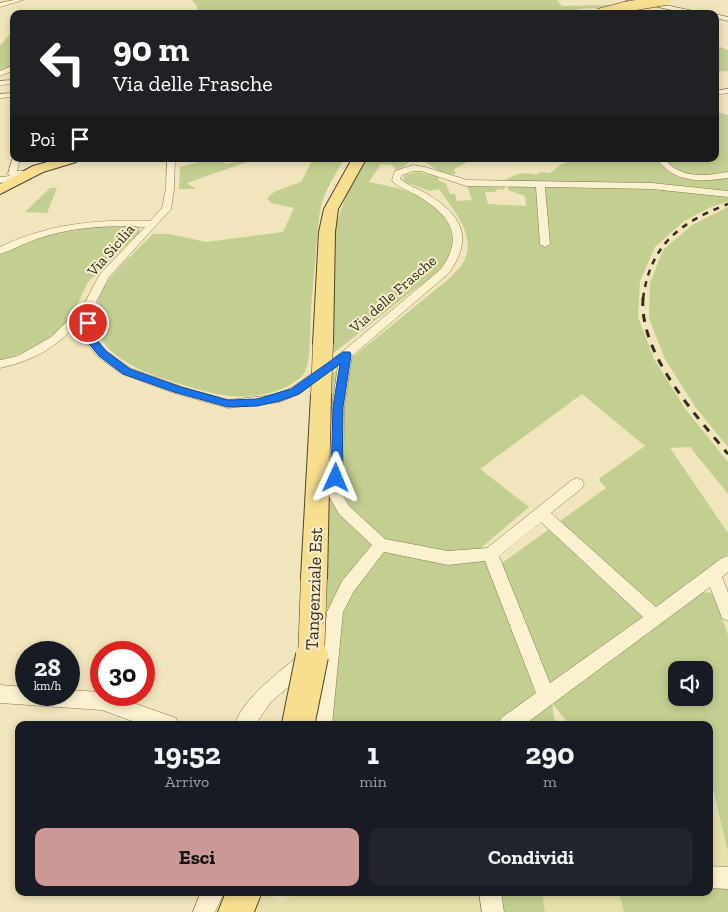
<!DOCTYPE html>
<html lang="it">
<head>
<meta charset="utf-8">
<style>
  body { margin:0; font-family:"Zilla Slab",serif; background:#20242c; color:#f1f3f6; height:100vh; display:flex; flex-direction:column; font-size:19px; white-space:nowrap }
  * { box-sizing:border-box; margin:0 }
  p { font-size:16px; color:#9ea1a6 }
  .icon { flex:none; width:28px; height:28px; fill:none; stroke:currentColor; stroke-width:2; stroke-linecap:round; stroke-linejoin:round }
  .map { position:relative; flex:1; overflow:hidden }
  .sheet { position:absolute; left:15px; top:721px; width:698px; height:175px; display:flex; flex-direction:column; background:#171b24; border-radius:10px; box-shadow:0 2px 8px #0003 }
  .sheet>* { flex:none }
  .hud { position:absolute; left:10px; top:10px; width:709px; height:152px; border-radius:10px; box-shadow:0 2px 8px #0003; background:#202124; color:#fff; overflow:hidden }
  .controls { position:absolute; left:668px; top:661px; display:grid; gap:10px }
  .controls a { display:grid; place-items:center; width:45px; height:45px; border-radius:10px; background:#171b24; box-shadow:0 2px 8px #0003; font-size:25px }
  .speed { position:absolute; left:15px; top:641px; display:flex; gap:10px; font-size:25px; font-weight:700; text-align:center }
  .speed>* { display:grid; place-content:center; width:65px; height:65px; border-radius:50%; background:#171b24; box-shadow:0 2px 8px #0003; line-height:1 }
  .speed small { font-size:12px; font-weight:400 }
  .speed .limit { border:8px solid #d22; background:#fff; color:#111 }
  .pin { position:absolute; display:grid; place-items:center; width:42px; height:42px; color:#fff; margin:-21px; border:2px solid #fff; border-radius:50%; box-shadow:0 1px 5px #0007 }
  .me { position:absolute; width:55px; margin:-28px; rotate:1deg; stroke-linejoin:round; filter:drop-shadow(0 0 4px #0008) }
  .turn { display:flex; align-items:center; gap:18px; height:105px; padding:0 20px; font-size:22px }
  .turn .icon { width:65px; height:65px; stroke-width:2.5 }
  .turn b { display:block; font-size:35px; line-height:42px }
  .then { display:flex; align-items:center; height:48px; padding:0 20px; background:#0003; gap:10px; font-size:19px }
  .eta { display:flex; justify-content:space-evenly; align-items:center; height:85px; text-align:center }
  .eta b { font-size:30px; font-weight:700; line-height:35px }
  .action { display:flex; gap:10px; margin-top:auto; padding:10px 20px }
  .action a { flex:1; height:58px; border-radius:10px; background:#cb9896; color:#111; font-size:20px; font-weight:700; line-height:58px; text-align:center }
  .action a+a { background:#20242c; color:#f1f3f6 }
  .map>svg:first-child { display:block }
</style>
</head>
<body>
<div class="map">
<svg width="728" height="912" viewBox="0 0 728 912">
  <rect width="100%" height="100%" fill="#f0e5bc"/>
  <!-- farmland -->
  <g fill="#e6e1a9">
    <polygon points="709,772 728,852 728,867 709,867"/>
    <polygon points="264,892 282,903 296,893 478,893 481,912 256,912"/>
    <polygon points="542,893 619,893 624,912 545,912"/>
  </g>
  <!-- green -->
  <g fill="#c2cf90" fill-rule="evenodd">
    <polygon points="192,0 557,0 562,6 620,5 616,7 577,9 582,14 550,14 546,10 544,11 546,13 512,14 494,12 458,14 96,14 127,11 197,12 197,6"/>
    <polygon points="10,34 14,34 14,64 0,69 0,45"/>
    <polygon points="715,45 728,50 728,71 715,72"/>
    <path d="M715 111 728 115V192L485 182C492 181 504 181 509 178 518 173 526 172 536 175L541 172 550 173 562 164 577 159H715Z"/>
    <polygon points="209,159 218,159 226,164 243,160 247,162 187,183 196,189 179,189 180,167"/>
    <path d="M313 159H344C336 173 327 187 322 203 318 217 318 233 316 248 315 269 312 291 311 312 310 326 311 362 305 372 301 379 290 385 284 388 244 404 216 395 177 383 142 372 85 352 97 304 104 276 134 254 153 234H168L207 242 283 232 294 208 271 203 267 198 274 192 301 182Z"/>
    <path d="M367 159H412L405 166 396 170 392 165 381 164 369 182C384 185 400 188 414 194 446 209 467 238 440 269 431 279 417 287 407 295 382 315 357 335 331 355L335 227 349 188Z"/>
    <path d="M421 159H479L471 160 454 169 456 174C441 177 433 166 421 159Z"/>
    <path d="M418 172 439 177 438 180 446 184 450 194H455L457 201 472 200 467 185H501L505 187 504 190 498 189 494 192H485L488 204 526 206 525 196 508 190V187L511 185 647 188 708 193 728 197V202L711 207 684 221 655 247 640 281 638 317 654 359 686 410 728 462V494L690 447 670 448 728 533V554L548 687 502 563 606 488 599 480 600 478 645 446 582 394 480 469 529 507 482 547 537 698 498 725H311L327 613V521L332 374 451 277C455 272 461 267 464 261 477 235 453 210 439 189L429 191 405 182 403 178 405 175Z"/>
    <polygon points="50,188 57,188 47,213 25,212"/>
    <polygon points="728,207 728,447 696,408 665,359 649,318 650,283 663,250 692,225"/>
    <polygon points="100,226 139,227 140,232 88,282 75,309 66,323 39,347 0,361 0,254 46,236"/>
    <path d="M700 592 711 593 715 597 728 635V852L709 772V725H570L552 703 555 725H519ZM676 670H704V698H676Z"/>
    <polygon points="709,867 728,867 728,912 624,912 619,893 709,892"/>
    <polygon points="500,893 542,893 545,912 503,912"/>
  </g>
  <g fill="none" stroke-linecap="round" stroke-linejoin="round">
    <defs>
      <g id="minor">
        <polygon points="14,0 23,0 0,7 0,3"/>
        <polygon points="14,65 14,70 0,76 0,71"/>
        <polygon points="14,80 14,84 0,85 0,81"/>
        <polygon points="728,89 728,93 715,95 715,91"/>
        <polygon points="14,93 14,97 0,98 0,94"/>
        <polygon points="13,157 20,159 17,171 26,171 30,174 27,179 0,183 0,177 10,176 8,174"/>
        <path d="M167 159H175L174 189 171 209 109 277 93 308 95 337 106 351 130 368 182 387 228 400 274 395 291 388 342 352 441 269C466 235 448 213 416 195 409 191 400 188 393 182L392 180 395 171 413 165 425 167 467 180 652 183 728 191V197L652 189 545 187 550 244 545 247 540 244 536 187 466 186 421 171H414L402 175 400 179C408 185 416 188 424 192 461 214 475 236 449 273L352 356 344 407 343 496 349 506 385 539 448 551 487 548 572 480 577 478 582 480 584 484 582 488 551 513 656 607 722 558 728 556V572L722 577 728 592V621L722 618 710 587 524 725H499L501 718 536 693 485 561 448 565 384 552 354 591 343 612 332 725H314L327 612 342 581 372 545 339 514 329 496 332 407 338 366 299 394 280 402 228 408 174 393 122 374 98 357 85 341 83 319C55 347 39 359 0 368V360L18 356 51 337 83 306 100 274 145 227C110 225 73 227 40 238 26 242 14 250 0 254V247C47 224 98 219 150 221L162 208 166 189ZM541 522 643 617 550 683 499 556Z"/>
        <path d="M657 159H665C680 179 706 176 728 172V178C701 182 674 183 657 159Z"/>
        <path d="M307 652 313 654 316 660 313 666 271 702 255 725H234C246 695 277 674 301 654Z"/>
        <polygon points="0,685 26,687 26,695 69,695 69,690 101,692 101,695 111,695 176,718 178,725 143,725 102,710 0,703"/>
        <polygon points="709,866 728,867 728,889 709,888"/>
        <polygon points="201,892 224,892 215,912 193,912"/>
        <polygon points="479,892 501,892 504,912 482,912"/>
      </g>
      <g id="secondary">
        <polygon points="626,0 642,0 708,14 690,14"/>
        <polygon points="714,14 715,14 728,17 728,21 715,18"/>
      </g>
      <g id="primary">
        <polygon points="681,10 685,14 675,14"/>
        <polygon points="58,159 78,159 76,162 43,172 0,194 0,184 33,166"/>
        <polygon points="352,159 366,159 338,209 335,232 333,344 330,348 323,350 316,348 313,344 319,232 324,209"/>
        <polygon points="321,388 328,390 331,395 327,578 323,586 314,589 305,586 301,578 311,395 314,390"/>
        <polygon points="226,892 262,892 254,912 218,912"/>
      </g>
    </defs>
    <!-- minor casing -->
    <use href="#minor" stroke="#897454" stroke-width="1"/>
    <!-- secondary casing -->
    <use href="#secondary" stroke="#6a5538" stroke-width="1"/>
    <!-- primary casing -->
    <use href="#primary" stroke="#564229" stroke-width="2"/>
    <!-- minor -->
    <use href="#minor" fill="#fbf1cf" fill-rule="evenodd"/>
    <!-- secondary -->
    <use href="#secondary" fill="#fbf1cf" fill-rule="evenodd"/>
    <!-- primary -->
    <use href="#primary" fill="#f7df90" fill-rule="evenodd"/>
    <!-- rail-far1 -->
    <path stroke="#372a1a" stroke-width="2.5" stroke-dasharray="6 6" stroke-linecap="butt" d="M643 299C650 245 679 223 728 204"/>
    <!-- rail -->
    <path stroke="#372a1a" stroke-width="3" stroke-dasharray="8 8" stroke-linecap="butt" d="M643 298C639 354 695 414 728 454"/>
    <defs>
      <polyline id="primary-bridge-far3" points="598,14 624,7 666,0"/>
      <polyline id="primary-bridge-far2" points="321,395 323,344"/>
      <polyline id="primary-bridge-far1" points="311,658 314,578"/>
      <polyline id="primary-bridge" points="298,725 312,656"/>
    </defs>
    <!-- primary-bridge-far3 casing -->
    <use href="#primary-bridge-far3" stroke="#564229" stroke-width="11" stroke-linecap="butt"/>
    <!-- primary-bridge-far2 casing -->
    <use href="#primary-bridge-far2" stroke="#564229" stroke-width="21" stroke-linecap="butt"/>
    <!-- primary-bridge-far1 casing -->
    <use href="#primary-bridge-far1" stroke="#564229" stroke-width="27" stroke-linecap="butt"/>
    <!-- primary-bridge casing -->
    <use href="#primary-bridge" stroke="#564229" stroke-width="34" stroke-linecap="butt"/>
    <!-- primary-bridge-far3 -->
    <use href="#primary-bridge-far3" stroke="#f7df90" stroke-width="10"/>
    <!-- primary-bridge-far2 -->
    <use href="#primary-bridge-far2" stroke="#f7df90" stroke-width="20"/>
    <!-- primary-bridge-far1 -->
    <use href="#primary-bridge-far1" stroke="#f7df90" stroke-width="26"/>
    <!-- primary-bridge -->
    <use href="#primary-bridge" stroke="#f7df90" stroke-width="32"/>
  </g>
  <!-- route -->
  <polygon fill="#1a73e8" stroke="#114b97" points="88,320 93,323 94,337 106,351 130,369 181,387 228,400 257,399 291,389 343,352 350,352 351,355 343,407 342,478 341,482 332,482 331,478 333,407 340,364 299,394 280,401 257,406 228,407 174,392 123,374 99,356 86,340 84,323"/>
  <g text-anchor="middle" dominant-baseline="central" stroke-width="4" stroke-linejoin="round" paint-order="stroke">
    <!-- far-street labels -->
    <g font-size="15" fill="#372a1a" stroke="#f7eecc">
      <text transform="translate(111 250) rotate(-49)">Via Sicilia</text>
      <text transform="translate(393 294) rotate(-41)">Via delle Frasche</text>
    </g>
    <!-- street labels -->
    <g font-size="18" fill="#372a1a" stroke="#f7eecc">
      <text transform="translate(314 589) rotate(-88)">Tangenziale Est</text>
    </g>
  </g>
</svg>
<div class="controls">
<a><svg class="icon" aria-label="sound" viewBox="0 0 24 24"><path d="M4 9h4l5-4v14l-5-4H4zM17 9q2 3 0 6"/></svg></a>
</div>
<div class="speed"><div>28<small>km/h</small></div><div class="limit">30</div></div>
<div class="pin" style="left:88px;top:323px;background:#d93025"><svg class="icon" aria-label="arrive" viewBox="0 0 24 24"><path d="M6 21V4h12l-3 4 3 4H6"/></svg></div>
<svg class="me" style="left:336px;top:478px" viewBox="-20 -20 40 40"><path d="M0-17L14 15 0 8-14 15z" fill="#1a73e8" stroke="#fff" stroke-width="4"/></svg>
<div class="hud">
<div class="turn"><svg class="icon" aria-label="left" viewBox="0 0 24 24"><path d="M17 20v-9H6M10 6l-5 5 5 5"/></svg><div><b>90 m</b>Via delle Frasche</div></div>
<div class="then">Poi<svg class="icon" aria-label="arrive" viewBox="0 0 24 24"><path d="M6 21V4h12l-3 4 3 4H6"/></svg></div>
</div>
<section class="sheet">
<div class="eta">
<div><b>19:52</b><p>Arrivo</p></div>
<div><b>1</b><p>min</p></div>
<div><b>290</b><p>m</p></div>
</div>
<div class="action"><a>Esci</a><a>Condividi</a></div>
</section>
</div>
</body>
</html>
